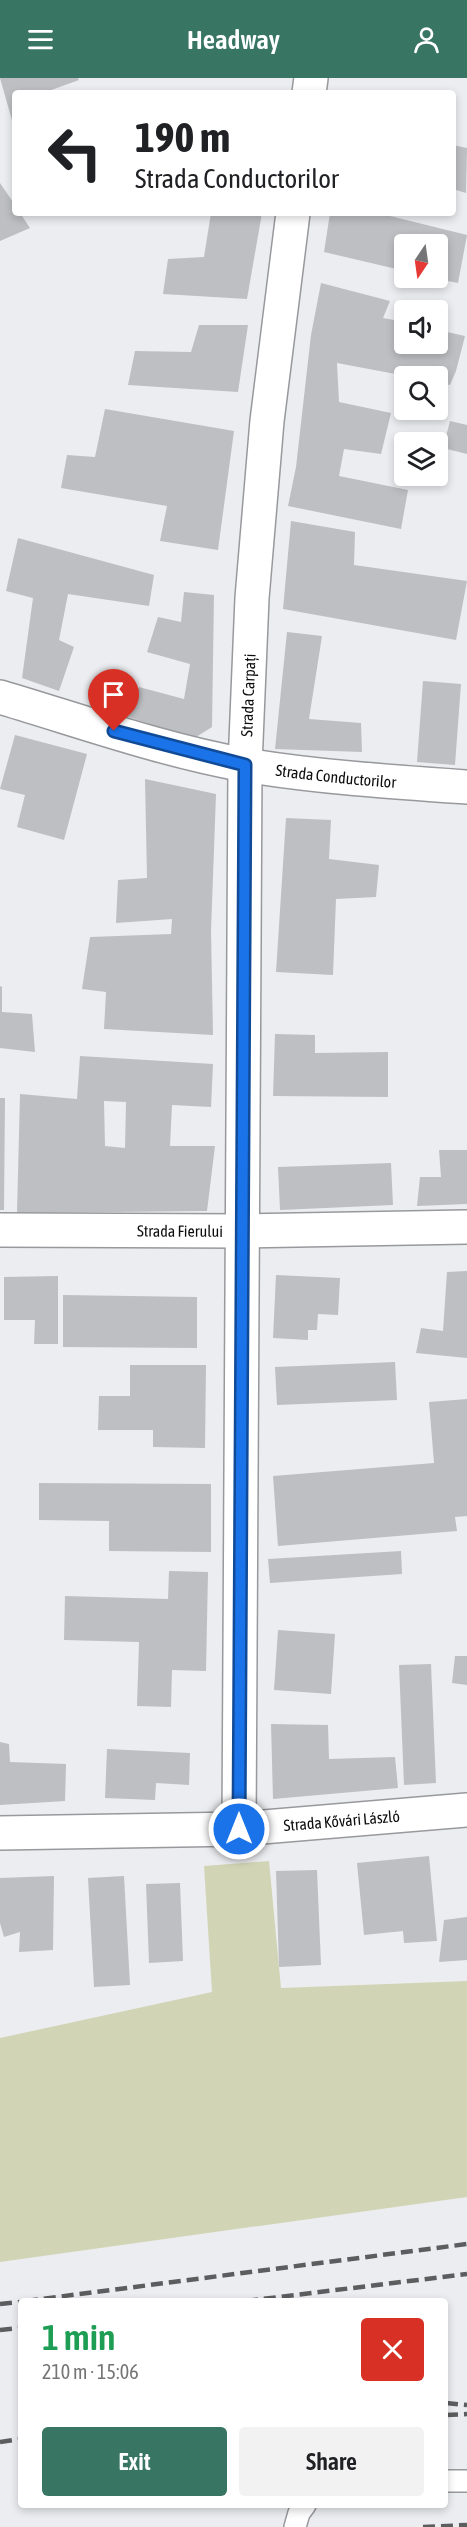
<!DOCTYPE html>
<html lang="en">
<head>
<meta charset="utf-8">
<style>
  body { margin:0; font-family:"Asap Condensed",sans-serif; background:#f2f2f2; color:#202124; height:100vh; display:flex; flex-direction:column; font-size:22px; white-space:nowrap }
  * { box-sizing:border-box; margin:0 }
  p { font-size:20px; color:#757577 }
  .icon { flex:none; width:33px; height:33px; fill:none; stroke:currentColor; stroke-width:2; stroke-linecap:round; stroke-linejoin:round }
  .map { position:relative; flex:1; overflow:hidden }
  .sheet { position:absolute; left:18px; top:2220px; width:430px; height:210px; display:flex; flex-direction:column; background:#fff; border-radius:6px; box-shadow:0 3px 9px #0003 }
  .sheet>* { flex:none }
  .hud { position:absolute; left:12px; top:12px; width:444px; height:126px; border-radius:6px; box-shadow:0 3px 9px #0003; background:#fff; color:#202124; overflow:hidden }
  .needle { width:39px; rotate:193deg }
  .controls { position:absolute; left:394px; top:156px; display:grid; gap:12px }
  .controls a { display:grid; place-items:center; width:54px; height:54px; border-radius:6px; background:#fff; box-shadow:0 3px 9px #0003; font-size:30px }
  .pin { position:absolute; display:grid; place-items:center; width:51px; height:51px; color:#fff; margin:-62px -26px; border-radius:50% 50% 50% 0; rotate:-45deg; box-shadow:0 0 6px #0007 }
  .pin .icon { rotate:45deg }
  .me { position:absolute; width:66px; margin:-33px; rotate:0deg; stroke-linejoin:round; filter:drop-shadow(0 0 4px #0008) }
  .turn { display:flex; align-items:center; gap:21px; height:126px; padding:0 24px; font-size:27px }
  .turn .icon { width:78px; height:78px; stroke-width:2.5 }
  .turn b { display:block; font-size:42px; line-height:51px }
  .round { display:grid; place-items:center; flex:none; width:63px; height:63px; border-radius:6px; background:#f2f2f2 }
  .overview { display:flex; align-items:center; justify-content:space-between; height:102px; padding:0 24px }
  h1 { font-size:36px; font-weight:600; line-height:45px; color:#1e9e55 }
  .action { display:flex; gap:12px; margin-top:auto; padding:12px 24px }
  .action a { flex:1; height:69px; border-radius:6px; background:#387663; color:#fff; font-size:24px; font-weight:600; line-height:69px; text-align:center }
  .action a+a { background:#f2f2f2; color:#202124 }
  header { display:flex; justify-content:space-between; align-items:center; height:78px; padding:0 24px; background:#387663; color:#fff; font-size:27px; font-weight:600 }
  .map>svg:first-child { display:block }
</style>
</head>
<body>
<header><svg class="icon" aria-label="menu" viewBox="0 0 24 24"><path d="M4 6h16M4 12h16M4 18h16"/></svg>Headway<svg class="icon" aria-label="person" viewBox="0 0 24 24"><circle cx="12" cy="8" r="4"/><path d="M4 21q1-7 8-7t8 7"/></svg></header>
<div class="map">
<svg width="467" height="2449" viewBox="0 0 467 2449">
  <rect width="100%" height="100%" fill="#ecedf0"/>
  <!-- green -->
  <polygon fill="#d2d5b5" points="269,1783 281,1910 467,1903 467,2119 0,2184 0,1960 212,1914 204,1788"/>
  <!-- building -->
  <g fill="#bebfc2" fill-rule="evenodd">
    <polygon points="0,0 78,0 79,2 43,15 15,15 15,53"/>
    <polygon points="453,67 467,70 466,115 453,111"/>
    <polygon points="0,105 15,127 15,135 20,135 30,150 0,163"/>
    <polygon points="211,135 262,135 247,221 163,216 168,181 204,179"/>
    <polygon points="330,135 378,135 467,157 458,205 438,201 438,166 405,166 405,193 324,174"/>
    <polygon points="321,205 390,223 383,240 405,244 405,266 438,266 438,252 465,258 456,293 450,307 438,305 438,298 406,298 337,285 339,324 391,335 381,376 344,371 339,398 408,412 401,451 288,428 296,389 311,257"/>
    <polygon points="199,247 248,247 238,314 128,307 135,273 191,274"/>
    <polygon points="105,331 234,353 218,472 160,463 167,428 61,410 67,377 95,379"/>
    <polygon points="450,343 467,347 467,376 443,370"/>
    <polygon points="291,443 355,454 354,487 467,503 456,562 283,531"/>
    <polygon points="18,460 154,497 149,528 68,516 59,562 74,569 59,613 22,600 33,520 6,513"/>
    <polygon points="184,514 214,517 212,649 193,661 123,637 139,609 184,621 190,586 147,574 158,539 181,544"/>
    <polygon points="287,554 322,558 309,641 361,645 362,674 275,671"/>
    <polygon points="423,603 461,606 455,687 417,684"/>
    <polygon points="15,657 87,676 64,762 17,749 25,717 0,711"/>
    <polygon points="145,701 216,716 211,853 213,957 104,951 106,914 82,911 90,859 171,856 172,841 116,845 118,802 147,800"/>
    <polygon points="286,740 331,742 329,781 379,787 376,819 336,821 333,897 276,894"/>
    <polygon points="0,908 2,909 2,934 32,936 35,974 0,970"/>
    <polygon points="275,956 315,957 315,975 388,974 388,1019 273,1018"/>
    <path d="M80 978 213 986 211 1029 172 1027 170 1068H215L207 1133 17 1135 20 1016 77 1021ZM104 1023 126 1024 125 1070 105 1068Z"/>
    <polygon points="0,1020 5,1020 4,1132 0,1132"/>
    <polygon points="439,1072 467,1072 467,1126 417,1128 420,1099 441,1099"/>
    <polygon points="391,1085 393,1127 280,1132 278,1089"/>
    <polygon points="467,1193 467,1280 416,1275 421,1250 443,1253 447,1194"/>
    <polygon points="276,1197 340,1200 338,1237 318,1236 317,1252 308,1252 308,1262 273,1260"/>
    <polygon points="58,1198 58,1266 34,1266 35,1242 4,1242 4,1199"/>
    <polygon points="63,1217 197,1219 197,1270 63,1269"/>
    <polygon points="395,1284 397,1322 277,1327 275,1289"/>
    <polygon points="130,1287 206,1287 205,1370 153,1369 153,1352 98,1352 99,1318 130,1318"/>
    <polygon points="467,1321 467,1438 455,1439 457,1453 278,1468 273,1398 434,1385 429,1324"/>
    <polygon points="39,1405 211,1406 211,1474 109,1473 109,1443 39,1442"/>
    <polygon points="401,1473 402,1496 270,1505 268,1481"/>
    <polygon points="169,1493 208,1494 206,1593 172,1592 171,1629 137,1628 139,1564 64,1562 65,1518 168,1521"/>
    <polygon points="278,1552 335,1556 331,1616 274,1612"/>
    <polygon points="455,1578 467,1578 467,1607 452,1605"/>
    <polygon points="431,1586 436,1705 404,1707 399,1587"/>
    <polygon points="271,1646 328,1647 329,1681 395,1679 398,1710 273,1721"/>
    <polygon points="0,1664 9,1666 10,1684 66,1686 65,1723 0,1727"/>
    <polygon points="107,1671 190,1675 189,1707 156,1705 155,1722 105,1720"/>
    <polygon points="429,1778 437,1863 404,1865 403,1853 364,1857 357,1785"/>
    <polygon points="317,1792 321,1887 279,1889 276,1793"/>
    <polygon points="54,1798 53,1872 19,1874 20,1854 4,1859 0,1845 0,1800"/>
    <polygon points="124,1798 130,1907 94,1909 88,1800"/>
    <polygon points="180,1805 183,1883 149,1885 146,1806"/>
    <polygon points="467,1839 467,1882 439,1884 444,1842"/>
  </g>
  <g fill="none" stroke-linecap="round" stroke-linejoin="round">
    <defs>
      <g id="lane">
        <polyline points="446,2403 467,2403"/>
        <polyline points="295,2449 299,2435 305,2427"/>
      </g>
      <g id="street">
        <polyline points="309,15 311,0"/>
        <path id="s1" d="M0 619C81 643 162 672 245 687 318 699 393 704 467 709"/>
        <path id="s2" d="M0 1152 243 1153 467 1149"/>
        <path id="s3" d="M239 1751 245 687 252 520 267 343 293 135"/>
        <path id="s4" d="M0 1755 239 1751 467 1732"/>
      </g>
    </defs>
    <!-- lane casing -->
    <use href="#lane" stroke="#98999c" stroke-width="24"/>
    <!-- street casing -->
    <use href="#street" stroke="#98999c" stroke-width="36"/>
    <!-- lane -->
    <use href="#lane" stroke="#fff" stroke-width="21"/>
    <!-- street -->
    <use href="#street" stroke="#fff" stroke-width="33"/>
    <!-- rail -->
    <g stroke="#5c5d5e" stroke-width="4.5" stroke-dasharray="12 6" stroke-linecap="butt">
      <polyline points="26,2223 467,2166"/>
      <polyline points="246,2223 467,2196"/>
      <polyline points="0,2226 21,2224"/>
      <polyline points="0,2252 21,2250"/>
      <polyline points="446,2325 467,2327"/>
      <polyline points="446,2337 467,2336"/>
      <polyline points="0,2364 21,2361"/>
      <polyline points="423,2449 467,2447"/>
    </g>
  </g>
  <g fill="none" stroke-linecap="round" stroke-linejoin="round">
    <defs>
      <polyline id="route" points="114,653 245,687 239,1751"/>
    </defs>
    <!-- route casing -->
    <use href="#route" stroke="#114b97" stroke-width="15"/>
    <!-- route -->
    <use href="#route" stroke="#1a73e8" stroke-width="10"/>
  </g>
  <g text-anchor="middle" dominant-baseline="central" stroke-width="4.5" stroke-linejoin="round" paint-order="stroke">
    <!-- street labels -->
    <g font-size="16" fill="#0d0d0e" stroke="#ecedf0">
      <text stroke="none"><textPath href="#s3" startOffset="1134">Strada Carpați</textPath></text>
      <text stroke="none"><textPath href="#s1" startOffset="346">Strada Conductorilor</textPath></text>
      <text stroke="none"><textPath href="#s2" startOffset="180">Strada Fierului</textPath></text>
      <text stroke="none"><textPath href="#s4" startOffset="342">Strada Kővári László</textPath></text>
    </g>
  </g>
</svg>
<div class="controls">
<a><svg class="needle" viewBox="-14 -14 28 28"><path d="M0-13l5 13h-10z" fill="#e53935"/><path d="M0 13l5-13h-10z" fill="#757577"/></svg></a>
<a><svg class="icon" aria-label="sound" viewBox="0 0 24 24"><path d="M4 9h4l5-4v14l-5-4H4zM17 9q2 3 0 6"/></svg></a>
<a><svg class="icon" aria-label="search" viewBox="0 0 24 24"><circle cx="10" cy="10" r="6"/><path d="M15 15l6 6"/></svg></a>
<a><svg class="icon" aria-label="layers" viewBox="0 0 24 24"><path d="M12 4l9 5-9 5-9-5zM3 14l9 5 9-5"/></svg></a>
</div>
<div class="pin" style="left:114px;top:653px;background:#d93025"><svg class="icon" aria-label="arrive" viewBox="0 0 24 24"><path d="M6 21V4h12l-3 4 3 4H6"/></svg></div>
<svg class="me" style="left:239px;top:1751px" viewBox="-20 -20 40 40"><circle r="17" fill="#1a73e8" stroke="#fff" stroke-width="3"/><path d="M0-11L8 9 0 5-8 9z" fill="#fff"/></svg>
<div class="hud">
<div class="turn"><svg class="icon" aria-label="left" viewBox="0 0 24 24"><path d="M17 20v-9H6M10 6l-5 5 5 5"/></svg><div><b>190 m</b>Strada Conductorilor</div></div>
</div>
<section class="sheet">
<div class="overview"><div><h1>1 min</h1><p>210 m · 15:06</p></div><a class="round" style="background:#d93025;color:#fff"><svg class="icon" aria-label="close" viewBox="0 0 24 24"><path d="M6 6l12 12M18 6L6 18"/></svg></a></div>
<div class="action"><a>Exit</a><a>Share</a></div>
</section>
</div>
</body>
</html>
